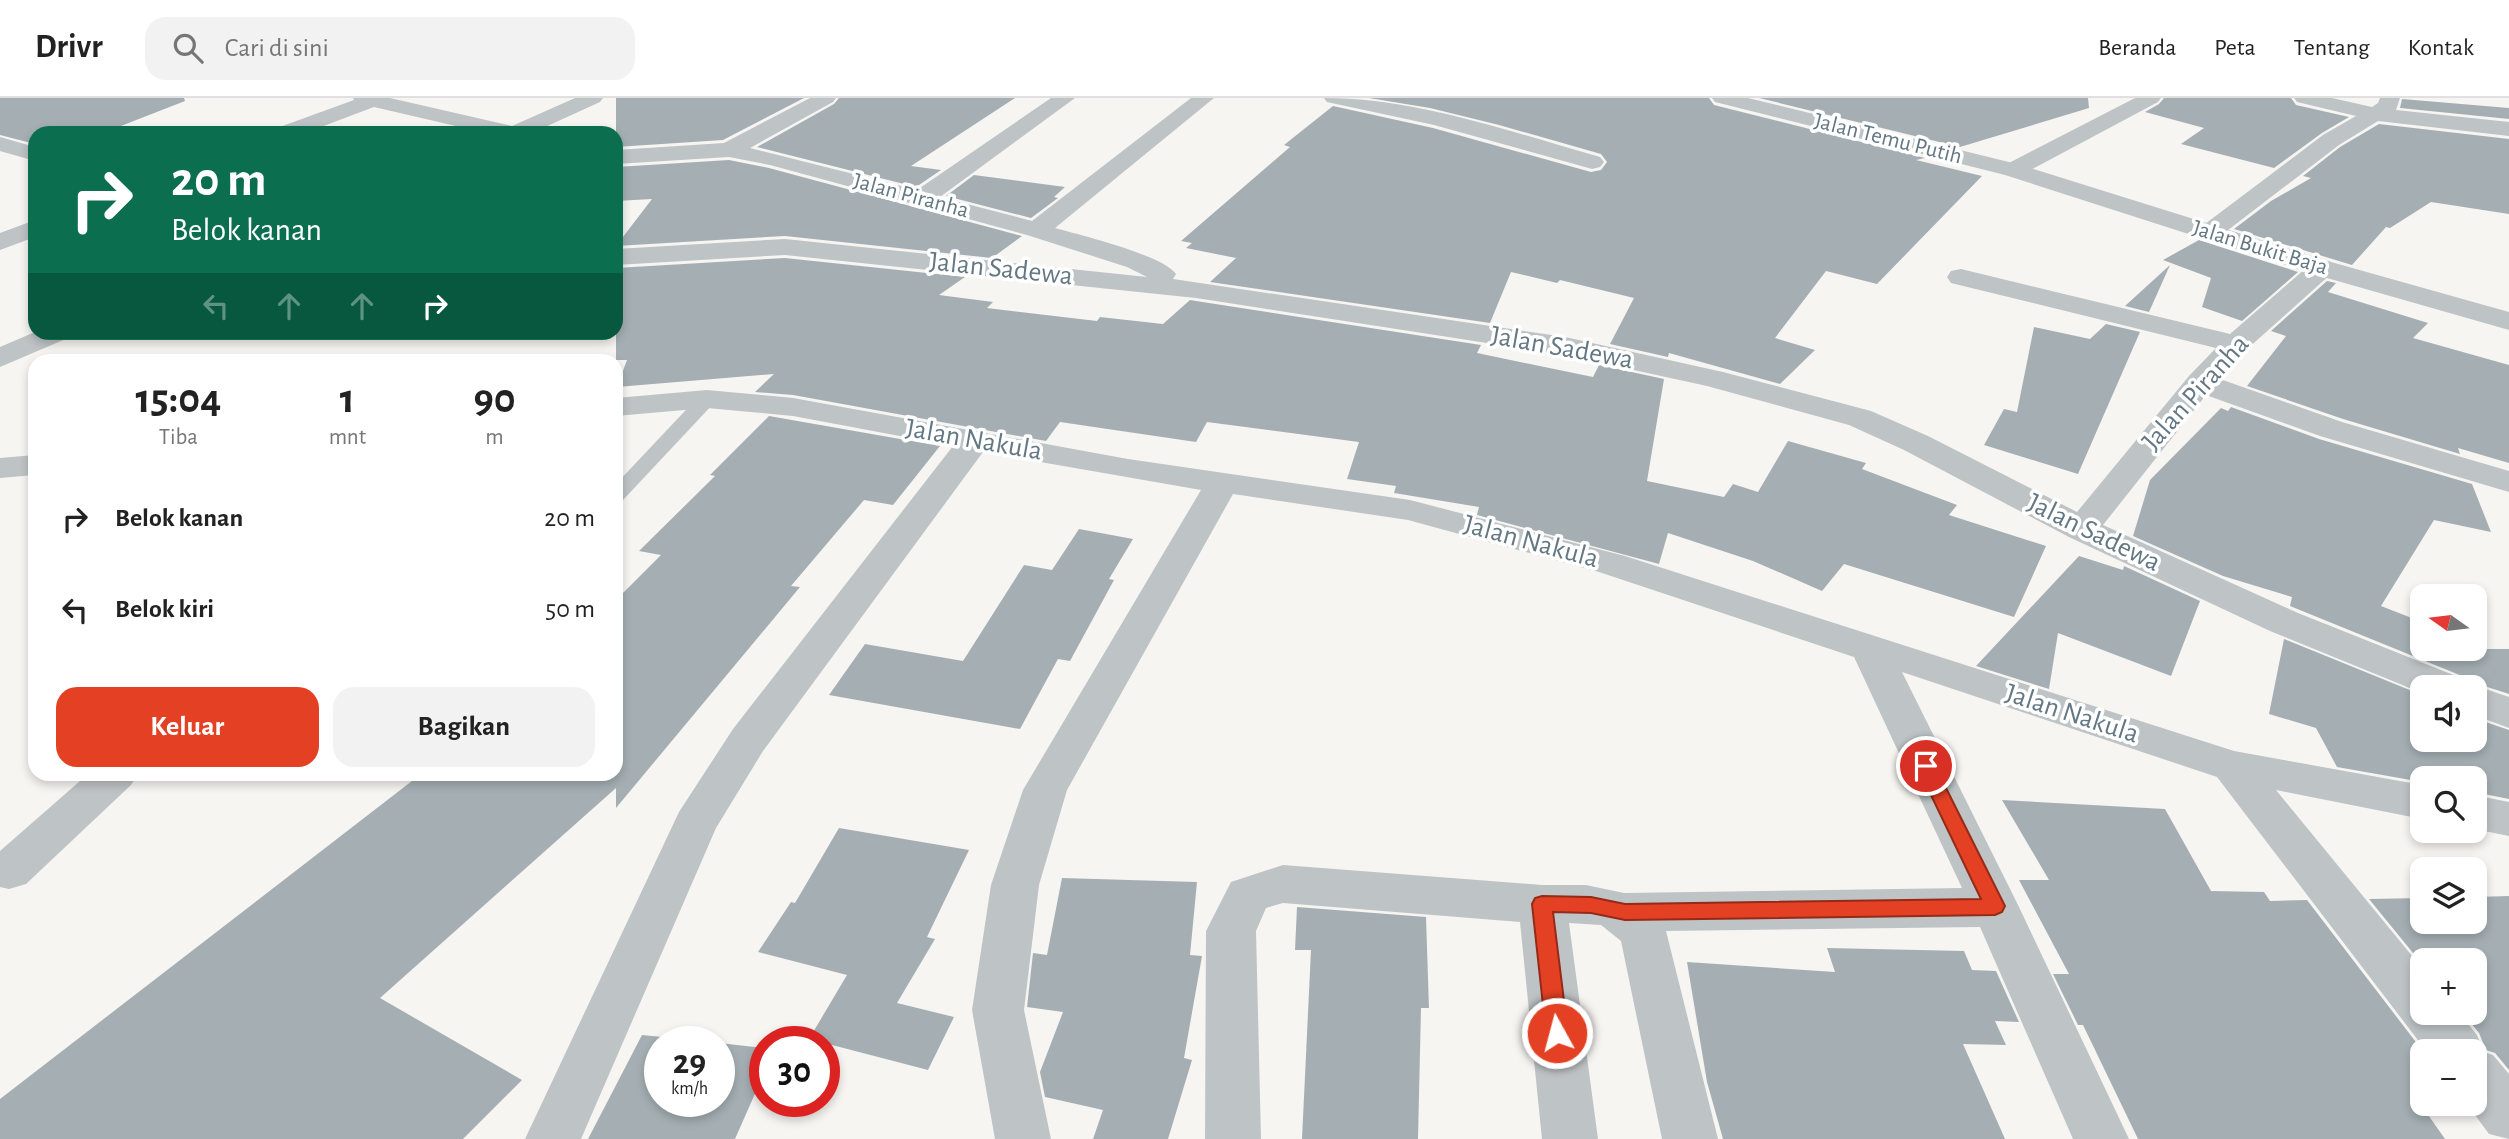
<!DOCTYPE html>
<html lang="id">
<head>
<meta charset="utf-8">
<style>
  body { margin:0; font-family:"Alegreya Sans",sans-serif; background:#f2f2f2; color:#222; height:100vh; display:flex; flex-direction:column; font-size:26px; white-space:nowrap }
  * { box-sizing:border-box; margin:0 }
  p { font-size:23px; color:#767676 }
  .icon { flex:none; width:38px; height:38px; fill:none; stroke:currentColor; stroke-width:2; stroke-linecap:round; stroke-linejoin:round }
  .map { position:relative; flex:1; overflow:hidden }
  .panel { position:absolute; left:28px; top:256px; width:595px; height:427px; display:flex; flex-direction:column; background:#fff; border-radius:21px; box-shadow:0 4px 10px #0003 }
  .panel>* { flex:none }
  .banner { position:absolute; left:28px; top:28px; width:595px; height:214px; border-radius:21px; box-shadow:0 4px 10px #0003; background:#0b6e4f; color:#fff; overflow:hidden }
  .needle { width:46px; rotate:284deg }
  .fabs { position:absolute; left:2410px; top:486px; display:grid; gap:14px }
  .fabs a { display:grid; place-items:center; width:77px; height:77px; border-radius:14px; background:#fff; box-shadow:0 4px 10px #0003; font-size:35px }
  .speed { position:absolute; left:644px; top:928px; display:flex; gap:14px; font-size:35px; font-weight:700; text-align:center }
  .speed>* { display:grid; place-content:center; width:91px; height:91px; border-radius:50%; background:#fff; box-shadow:0 4px 10px #0003; line-height:1 }
  .speed small { font-size:18px; font-weight:400 }
  .speed .limit { border:10px solid #d22; background:#fff; color:#111 }
  .pin { position:absolute; display:grid; place-items:center; width:60px; height:60px; color:#fff; margin:-30px; border:4px solid #fff; border-radius:50%; box-shadow:0 2px 7px #0007 }
  .me { position:absolute; width:77px; margin:-38px; rotate:353deg; stroke-linejoin:round; filter:drop-shadow(0 0 5px #0008) }
  .turn { display:flex; align-items:center; gap:24px; height:147px; padding:0 28px; font-size:32px }
  .turn .icon { width:91px; height:91px; stroke-width:2.5 }
  .turn b { display:block; font-size:49px; line-height:60px }
  .lanes { display:flex; align-items:center; height:66px; padding:0 28px; background:#0003; justify-content:center; gap:35px; direction:ltr }
  .lanes .off { opacity:.35 }
  .eta { display:flex; justify-content:space-evenly; align-items:center; height:119px; text-align:center }
  .eta b { font-size:42px; font-weight:700; line-height:49px }
  .cta { display:flex; gap:14px; margin-top:auto; padding:14px 28px }
  .cta a { flex:1; height:80px; border-radius:21px; background:#e44023; color:#fff; font-size:28px; font-weight:700; line-height:80px; text-align:center }
  .cta a+a { background:#f2f2f2; color:#222 }
  ul { padding:0; list-style:none }
  li { display:flex; align-items:center; gap:21px; height:91px; padding:0 28px }
  li div { flex:1 }
  li b { display:block; font-size:26px }
  li em { font-style:normal }
  header { display:flex; align-items:center; gap:42px; box-sizing:border-box; height:98px; padding:0 35px; background:#fff; border-bottom:2px solid #e0e0e0 }
  header strong { font-size:33px }
  nav { display:flex; gap:38px; margin-inline-start:auto; font-size:24px }
  .search { width:490px; height:63px; background:#f2f2f2; display:flex; align-items:center; gap:18px; box-sizing:border-box; padding:0 24px; border-radius:21px; color:#767676; font-size:26px }
  .map>svg:first-child { display:block }
</style>
</head>
<body>
<header>
<strong>Drivr</strong>
<div class="search"><svg class="icon" aria-label="search" viewBox="0 0 24 24"><circle cx="10" cy="10" r="6"/><path d="M15 15l6 6"/></svg>Cari di sini</div>
<nav><a>Beranda</a><a>Peta</a><a>Tentang</a><a>Kontak</a></nav>
</header>
<div class="map">
<svg width="2509" height="1041" viewBox="0 0 2509 1041">
  <rect width="100%" height="100%" fill="#f6f5f2"/>
  <!-- building -->
  <g fill="#a5afb3">
    <polygon points="0,0 184,0 185,3 103,35 35,35 35,46 0,37"/>
    <polygon points="616,0 804,0 723,42 616,49"/>
    <polygon points="839,0 1015,0 911,68 941,72 916,89 757,49 834,6"/>
    <polygon points="1369,0 1709,0 1714,7 1925,60 1916,62 1982,78 1877,186 1826,173 1775,240 1815,252 1780,286 1669,255 1668,259 1610,246 1634,200 1560,182 1557,185 1511,174 1490,225 1210,184 1236,160 1186,150 1192,145 1181,143 1290,49 1284,47 1333,8 1433,30 1591,74 1601,72 1607,64 1601,56 1499,27 1430,10"/>
    <polygon points="1759,0 2088,0 2089,10 1960,49"/>
    <polygon points="2164,0 2291,0 2296,7 2349,19 2322,35 2274,70 2181,46 2204,30 2145,14 2159,6"/>
    <polygon points="2402,1 2509,10 2509,21 2400,10"/>
    <polygon points="2379,26 2509,41 2509,116 2431,104 2390,130 2386,129 2352,167 2234,131 2271,103 2311,80 2303,78 2340,49"/>
    <polygon points="729,62 769,70 1022,138 992,160 785,138 616,148 652,101 616,103 616,69"/>
    <polygon points="974,77 1065,89 1054,99 1058,100 1031,120 946,98"/>
    <polygon points="2199,142 2298,174 2242,223 2202,209 2211,180 2163,162"/>
    <polygon points="785,160 965,179 939,197 993,204 987,210 1097,223 1100,219 1163,226 1190,202 1196,203 1481,247 1477,255 1593,279 1599,267 1664,281 1647,383 1724,399 1733,386 1758,394 1788,343 1866,365 1862,371 1957,407 1949,417 2046,448 2014,519 1844,466 1822,493 1753,463 1668,435 1659,466 1477,417 1479,409 1394,395 1396,388 1347,381 1359,344 1207,324 1196,344 1060,324 1046,343 793,297 755,294 774,276 617,289 627,262 616,262 616,170"/>
    <polygon points="2170,167 2149,214 2125,208"/>
    <polygon points="2327,183 2336,185 2328,194 2428,225 2413,240 2509,267 2509,365 2458,350 2460,356 2343,321 2247,288 2286,238 2271,233"/>
    <polygon points="2106,226 2140,234 2078,376 1984,347 2004,311 2017,314 2034,229 2090,241"/>
    <polygon points="2231,309 2319,341 2472,386 2491,434 2434,422 2381,508 2422,524 2422,551 2509,551 2509,596 2475,585 2468,586 2462,578 2290,508 2292,499 2223,478 2133,438 2150,382 2221,310 2228,313"/>
    <polygon points="769,318 940,348 893,407 864,402 791,488 800,489 616,710 616,690 380,900 522,982 463,1041 0,1041 0,1001 421,676 616,676 616,502 661,457 639,453 715,378 710,377"/>
    <polygon points="1079,431 1133,441 1109,481 1114,482 1070,563 1058,561 1020,631 829,597 865,546 963,563 1024,467 1052,472"/>
    <polygon points="2079,458 2123,472 2124,468 2200,503 2171,578 2058,535 2049,591 1976,568"/>
    <polygon points="2284,541 2422,597 2422,642 2474,642 2474,620 2509,632 2509,701 2474,694 2474,681 2422,681 2422,684 2337,669 2316,630 2269,616"/>
    <polygon points="2002,702 2165,711 2211,793 2264,794 2270,803 2307,802 2422,952 2422,991 2410,991 2445,1041 2138,1041 2083,927 2078,927 2053,876 2069,876 2019,782 2049,782"/>
    <polygon points="839,730 969,752 927,839 935,841 897,905 954,919 928,972 809,941 847,877 758,854 791,804 795,805"/>
    <polygon points="1062,780 1197,784 1190,857 1202,858 1184,960 1192,962 1168,1041 1093,1041 1103,1012 1045,999 1040,974 1063,914 1027,909 1033,855 1047,857"/>
    <polygon points="2509,798 2509,972 2495,955 2486,952 2479,935 2463,915 2474,915 2474,863 2422,863 2422,866 2369,801 2422,800 2422,824 2474,824 2474,799"/>
    <polygon points="1297,809 1426,819 1429,910 1421,910 1418,1041 1302,1041 1311,852 1295,852"/>
    <polygon points="1827,850 1964,853 1972,872 1996,873 2019,924 1995,923 2006,947 1963,946 2005,1041 1723,1041 1707,984 1687,864 1835,874"/>
    <polygon points="642,937 702,943 660,943 660,1003 719,1003 719,945 765,950 765,973 735,1041 588,1041"/>
  </g>
  <g fill="none" stroke-linecap="round" stroke-linejoin="round">
    <!-- service -->
    <polygon fill="#bec3c6" fill-rule="evenodd" points="707,295 714,297 716,301 714,305 623,402 616,404 616,386 700,297"/>
    <!-- minor -->
    <g fill="#bec3c6" fill-rule="evenodd">
      <polygon points="353,0 390,0 512,28 575,0 603,0 600,4 532,35 486,35 374,9 305,35 274,35 277,30 354,2"/>
      <path d="M810 0H836L833 4 750 50 917 92 1051 0H1075L940 99 1032 123 1191 0H1214L1055 130C1080 137 1163 157 1176 176L1173 181 1565 239 1723 274 1871 313 1928 338 2077 414 2189 278 2216 250 1951 185 1947 179 1951 173 1961 171 2230 236 2313 164 2322 162 2331 164 2335 170 2331 176 2246 252 2220 281 2342 324 2509 373V394L2320 338 2206 297 2103 427 2298 515 2461 580 2467 589 2474 587 2509 599V630L2474 617V590H2422V595L2270 533 2069 439 1904 352 1849 327 1707 288 1565 257 1196 200 785 157 616 167V151L785 141 1147 179 1127 169 1027 137 770 67 729 59 616 66V52L724 45Z"/>
      <path d="M1324 0C1418 0 1510 34 1600 59L1604 64 1600 69 1592 71 1434 27 1327 4Z"/>
      <polygon points="2135,0 2161,0 2158,4 2021,77 2005,77 2001,72 2005,67"/>
      <polygon points="2294,0 2332,0 2372,9 2378,5 2380,0 2400,0 2396,12 2509,24 2509,38 2378,23 2339,47 2219,139 2210,142 2201,139 2197,134 2201,129 2323,37 2356,18 2297,4"/>
      <polygon points="0,39 35,49 35,63 0,53"/>
      <polygon points="35,122 35,139 0,152 0,135"/>
      <polygon points="35,234 72,234 68,240 0,269 0,249"/>
      <polygon points="707,292 793,300 1128,361 1410,402 1625,458 2234,653 2422,687 2422,721 2276,692 2422,870 2422,915 2459,915 2477,937 2484,954 2493,957 2509,976 2509,1041 2489,1036 2467,1006 2474,1006 2474,954 2427,954 2217,679 1902,574 2019,809 2129,1041 2073,1041 1980,829 1666,833 1718,1041 1662,1041 1621,843 1601,827 1569,825 1598,1041 1542,1041 1520,824 1283,805 1266,810 1256,833 1261,1041 1205,1041 1206,833 1231,784 1283,767 1542,787 1586,787 1624,795 1962,790 1854,559 1599,474 1408,422 1233,396 1067,692 1039,787 1024,912 1051,1041 995,1041 972,912 991,787 1023,692 1201,392 983,354 763,653 716,730 581,1041 525,1041 679,714 733,631 953,348 793,318 707,310 616,318 616,300"/>
      <polygon points="35,357 35,377 0,380 0,360"/>
      <polygon points="88,676 138,676 131,687 26,786 9,791 0,789 0,753"/>
      <polygon points="2474,697 2509,704 2509,738 2474,731"/>
    </g>
    <!-- tertiary -->
    <polygon fill="#bec3c6" fill-rule="evenodd" points="1712,0 1748,0 2021,67 2331,164 2509,214 2509,232 2313,176 2005,77 1715,4"/>
  </g>
  <!-- route -->
  <polygon fill="#e44023" stroke="#942a17" stroke-width="2" points="1926,661 1933,663 1935,668 2005,808 2002,814 1995,817 1625,822 1591,815 1553,814 1568,935 1565,941 1557,944 1550,941 1546,935 1532,806 1535,800 1542,798 1591,799 1625,806 1981,801 1917,668 1920,663"/>
  <g text-anchor="middle" dominant-baseline="central" stroke-width="7" stroke-linejoin="round" paint-order="stroke">
    <!-- far-street labels -->
    <g font-size="23" fill="#647883" stroke="#fff">
      <text transform="translate(1888 41) rotate(14)">Jalan Temu Putih</text>
      <text transform="translate(911 98) rotate(15)">Jalan Piranha</text>
      <text transform="translate(2260 150) rotate(17)">Jalan Bukit Baja</text>
    </g>
    <!-- street labels -->
    <g font-size="28" fill="#647883" stroke="#fff">
      <text transform="translate(1001 171) rotate(6)">Jalan Sadewa</text>
      <text transform="translate(1562 250) rotate(10)">Jalan Sadewa</text>
      <text transform="translate(2196 295) rotate(-48)">Jalan Piranha</text>
      <text transform="translate(974 342) rotate(10)">Jalan Nakula</text>
      <text transform="translate(2094 435) rotate(26)">Jalan Sadewa</text>
      <text transform="translate(1531 444) rotate(15)">Jalan Nakula</text>
      <text transform="translate(2072 616) rotate(18)">Jalan Nakula</text>
    </g>
  </g>
</svg>
<div class="fabs">
<a><svg class="needle" viewBox="-14 -14 28 28"><path d="M0-13l5 13h-10z" fill="#e53935"/><path d="M0 13l5-13h-10z" fill="#767676"/></svg></a>
<a><svg class="icon" aria-label="sound" viewBox="0 0 24 24"><path d="M4 9h4l5-4v14l-5-4H4zM17 9q2 3 0 6"/></svg></a>
<a><svg class="icon" aria-label="search" viewBox="0 0 24 24"><circle cx="10" cy="10" r="6"/><path d="M15 15l6 6"/></svg></a>
<a><svg class="icon" aria-label="layers" viewBox="0 0 24 24"><path d="M12 4l9 5-9 5-9-5zM3 14l9 5 9-5"/></svg></a>
<a>+</a>
<a>−</a>
</div>
<div class="speed"><div>29<small>km/h</small></div><div class="limit">30</div></div>
<div class="pin" style="left:1926px;top:668px;background:#d93025"><svg class="icon" aria-label="arrive" viewBox="0 0 24 24"><path d="M6 21V4h12l-3 4 3 4H6"/></svg></div>
<svg class="me" style="left:1557px;top:935px" viewBox="-20 -20 40 40"><circle r="17" fill="#e44023" stroke="#fff" stroke-width="3"/><path d="M0-11L8 9 0 5-8 9z" fill="#fff"/></svg>
<div class="banner">
<div class="turn"><svg class="icon" aria-label="right" viewBox="0 0 24 24"><path d="M7 20v-9h11M14 6l5 5-5 5"/></svg><div><b>20 m</b>Belok kanan</div></div>
<div class="lanes"><svg class="icon off" aria-label="left" viewBox="0 0 24 24"><path d="M17 20v-9H6M10 6l-5 5 5 5"/></svg><svg class="icon off" aria-label="ahead" viewBox="0 0 24 24"><path d="M12 20V5M6 11l6-6 6 6"/></svg><svg class="icon off" aria-label="ahead" viewBox="0 0 24 24"><path d="M12 20V5M6 11l6-6 6 6"/></svg><svg class="icon" aria-label="right" viewBox="0 0 24 24"><path d="M7 20v-9h11M14 6l5 5-5 5"/></svg></div>
</div>
<section class="panel">
<div class="eta">
<div><b>15:04</b><p>Tiba</p></div>
<div><b>1</b><p>mnt</p></div>
<div><b>90</b><p>m</p></div>
</div>
<ul>
<li><svg class="icon" aria-label="right" viewBox="0 0 24 24"><path d="M7 20v-9h11M14 6l5 5-5 5"/></svg><div><b>Belok kanan</b></div><em>20 m</em></li>
<li><svg class="icon" aria-label="left" viewBox="0 0 24 24"><path d="M17 20v-9H6M10 6l-5 5 5 5"/></svg><div><b>Belok kiri</b></div><em>50 m</em></li>
</ul>
<div class="cta"><a>Keluar</a><a>Bagikan</a></div>
</section>
</div>
</body>
</html>
